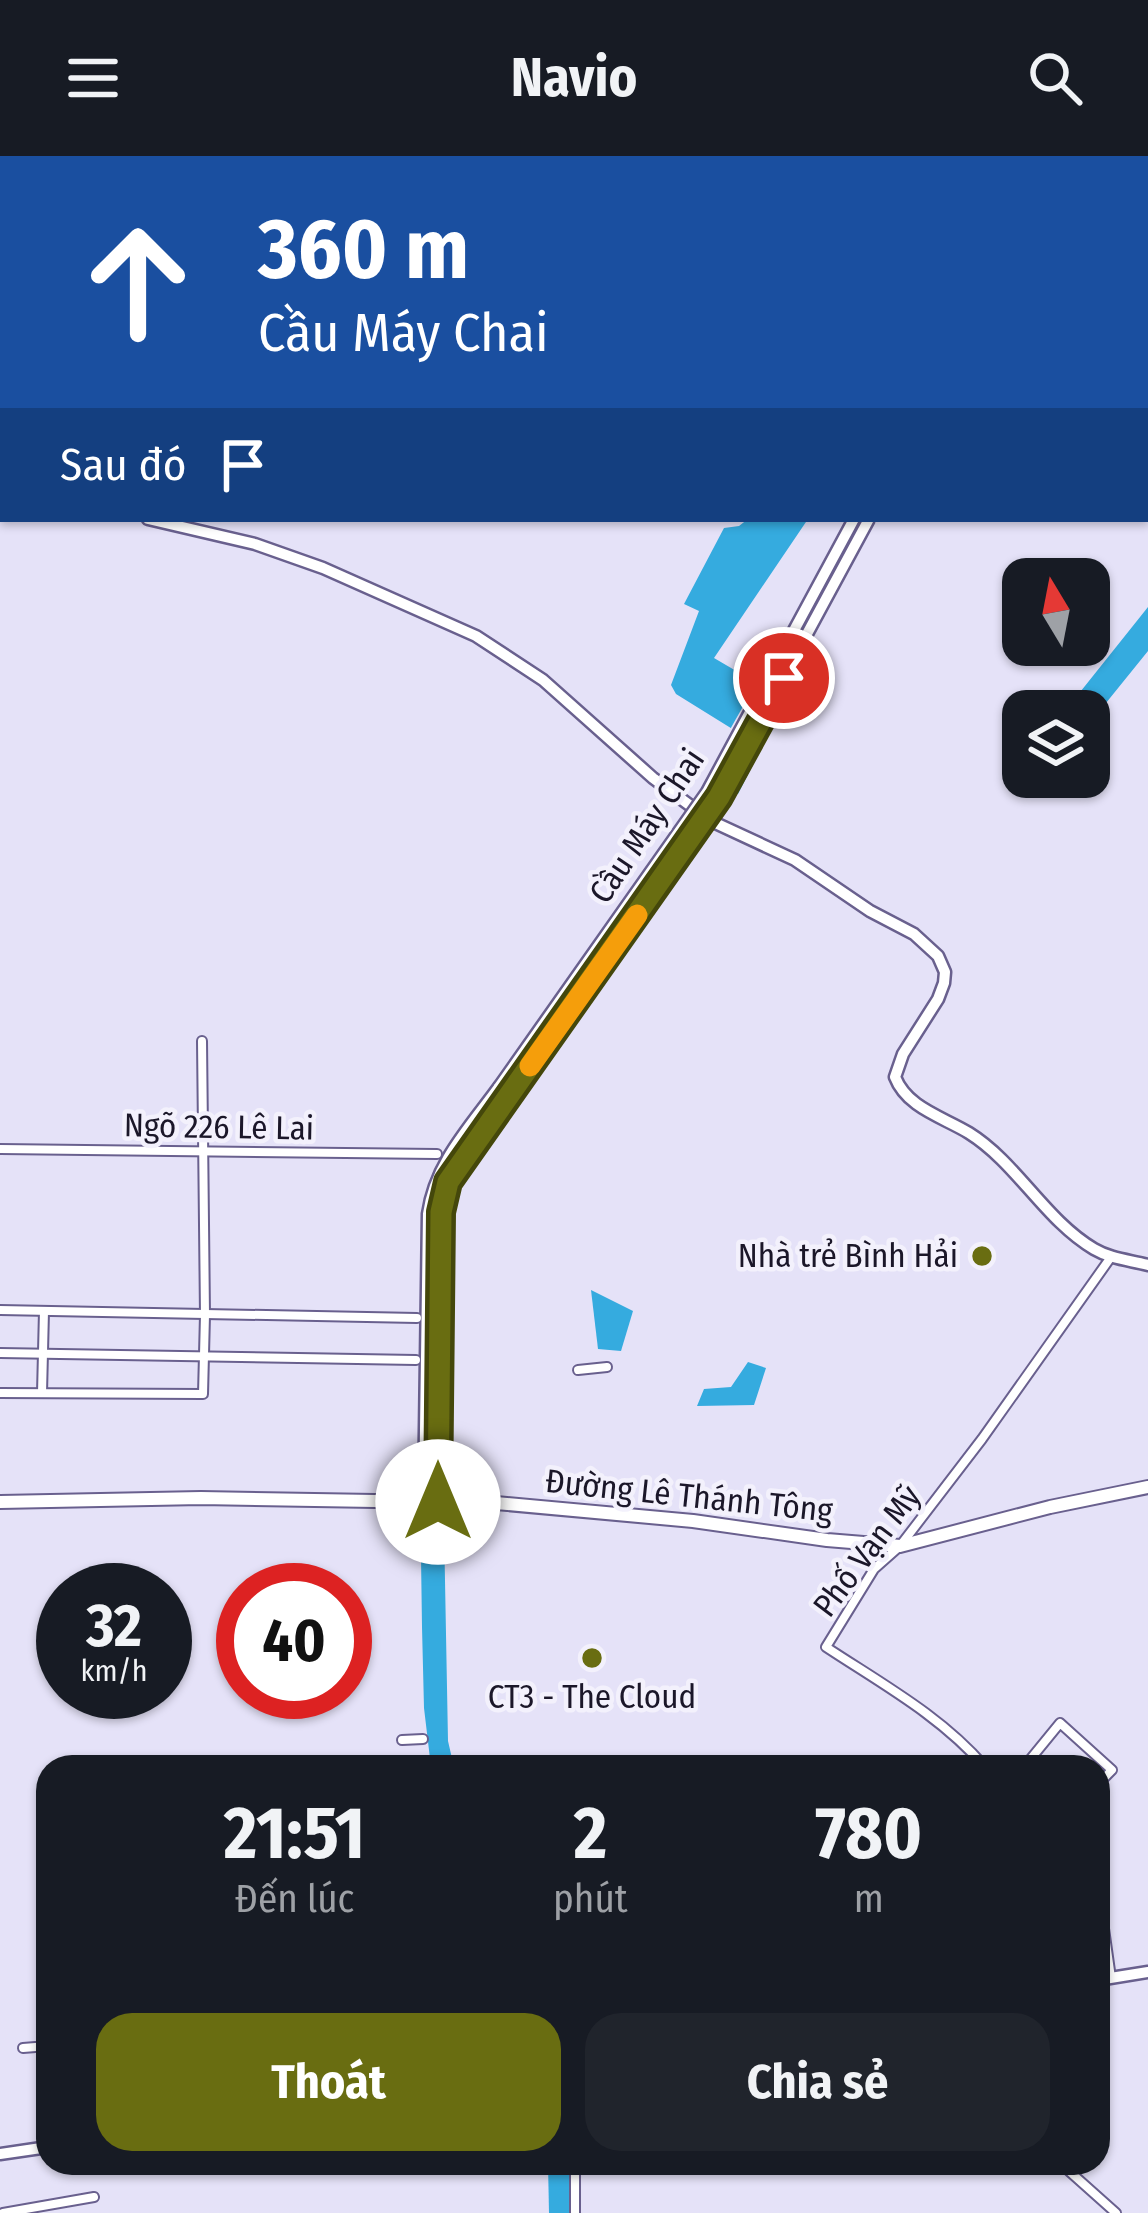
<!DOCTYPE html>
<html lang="vi">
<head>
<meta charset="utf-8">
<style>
  body { margin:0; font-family:"Fira Sans Condensed",sans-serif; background:#20242c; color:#f1f3f6; height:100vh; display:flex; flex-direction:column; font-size:45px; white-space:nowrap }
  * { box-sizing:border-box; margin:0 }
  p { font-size:39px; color:#9ea1a6 }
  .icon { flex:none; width:66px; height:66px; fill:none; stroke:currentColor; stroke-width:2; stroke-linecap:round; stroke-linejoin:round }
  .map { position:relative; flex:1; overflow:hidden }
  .side { position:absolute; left:36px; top:1599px; width:1074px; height:420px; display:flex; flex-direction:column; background:#171b24; border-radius:36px; box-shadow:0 3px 9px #0004 }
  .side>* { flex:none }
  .guide { position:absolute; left:0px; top:0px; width:1149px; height:366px; box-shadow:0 3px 9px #0004; background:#1a4fa0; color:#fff; overflow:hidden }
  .needle { width:78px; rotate:350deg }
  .tools { position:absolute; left:1002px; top:402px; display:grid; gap:24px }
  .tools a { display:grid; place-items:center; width:108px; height:108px; border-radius:24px; background:#171b24; box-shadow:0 3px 9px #0004; font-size:60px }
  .speed { position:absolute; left:36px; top:1407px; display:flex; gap:24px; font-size:60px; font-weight:700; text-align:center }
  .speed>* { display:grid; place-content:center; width:156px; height:156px; border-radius:50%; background:#171b24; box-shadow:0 3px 9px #0004; line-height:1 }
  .speed small { font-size:30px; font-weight:400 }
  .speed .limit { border:18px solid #d22; background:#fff; color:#111 }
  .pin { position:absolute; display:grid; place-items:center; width:102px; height:102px; color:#fff; margin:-51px; border:6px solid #fff; border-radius:50%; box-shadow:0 3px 12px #0007 }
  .me { position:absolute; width:132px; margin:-66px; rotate:0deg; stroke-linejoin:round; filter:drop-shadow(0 0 9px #0008) }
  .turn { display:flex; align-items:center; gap:42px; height:252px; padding:0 60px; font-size:54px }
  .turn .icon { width:156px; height:156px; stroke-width:2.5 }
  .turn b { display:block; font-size:84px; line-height:102px }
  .then { display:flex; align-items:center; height:114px; padding:0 60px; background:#0003; gap:24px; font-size:45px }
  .eta { display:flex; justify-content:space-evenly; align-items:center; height:204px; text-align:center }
  .eta b { font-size:72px; font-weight:700; line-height:84px }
  .button { display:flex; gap:24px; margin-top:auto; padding:24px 60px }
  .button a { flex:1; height:138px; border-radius:36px; background:#696d11; color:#fff; font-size:48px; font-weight:700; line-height:138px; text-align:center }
  .button a+a { background:#20242c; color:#f1f3f6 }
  header { display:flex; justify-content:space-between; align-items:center; height:156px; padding:0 60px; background:#171b24; font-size:54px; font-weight:700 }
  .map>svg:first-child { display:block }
</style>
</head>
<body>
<header><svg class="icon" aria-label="menu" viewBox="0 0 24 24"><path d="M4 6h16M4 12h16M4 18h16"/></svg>Navio<svg class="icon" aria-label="search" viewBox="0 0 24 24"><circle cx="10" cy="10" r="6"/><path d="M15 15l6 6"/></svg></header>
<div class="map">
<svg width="1148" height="2057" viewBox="0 0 1148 2057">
  <rect width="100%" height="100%" fill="#e5e2f8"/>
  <!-- water -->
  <g fill="#35abdf">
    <polygon points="240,0 1148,0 1148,318 1146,3 263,3"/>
    <polygon points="748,363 808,363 714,502 786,544 738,638 717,630 734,574 676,538 671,529 699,455 684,448 724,372 739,370"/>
    <polygon points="1148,451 1148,495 1089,568 1089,555 1065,555"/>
    <polygon points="591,1134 633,1155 621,1195 598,1193"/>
    <polygon points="748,1206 766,1212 754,1249 697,1250 704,1233 731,1231"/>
    <polygon points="436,1357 442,1362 444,1371 448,1585 454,1611 431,1611 424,1552 422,1471 421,1401 428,1360"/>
    <polygon points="548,2007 569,2007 570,2057 549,2057"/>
  </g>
  <!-- pier -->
  <polygon fill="#e5e2f8" points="759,522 787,538 731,641 713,635 711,631 712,615 730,586 728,577"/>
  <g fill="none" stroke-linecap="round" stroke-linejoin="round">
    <defs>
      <g id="street">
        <polyline points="0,993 437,998"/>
        <polyline points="0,1154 417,1162"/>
        <polyline points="0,1197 416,1204"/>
        <polyline points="578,1214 607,1211"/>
        <polyline points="0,1237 203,1238 205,1159 202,885"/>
        <polyline points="42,1237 44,1155"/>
        <polyline points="402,1584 423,1583"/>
        <path d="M985 1611C941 1560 882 1528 826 1491L874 1413 900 1390 982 1283 1111 1101"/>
        <polyline points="1024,1611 1060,1567 1112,1614 1098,1628"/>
        <polyline points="1098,1730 1111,1822"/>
        <polyline points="23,1892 48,1890"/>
        <polyline points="575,2007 575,2057"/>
        <polyline points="1060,2007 1116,2057"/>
        <polyline points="3,2057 94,2041"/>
      </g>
      <g id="secondary">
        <polyline points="1036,3 1037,0"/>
        <polyline points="1049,3 1051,0"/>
        <polyline points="0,350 3,350"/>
        <path d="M148 363 255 388 323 412 476 480 543 524 653 622 711 665 795 704 870 755 914 778 938 800 945 816 944 827 938 843 903 898 895 921C907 952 943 961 969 977 1017 1007 1045 1064 1094 1093 1111 1103 1129 1104 1148 1109"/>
        <path d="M424 1345 428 1058C435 1007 470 971 499 931"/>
        <path d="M438 1345 441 1056C446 1012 484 975 510 939"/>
        <polyline points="1098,1824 1148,1816"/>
        <polyline points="0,1998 48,1991"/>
      </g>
      <polyline id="primary" points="0,1346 201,1342 496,1347 693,1365 827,1384 900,1390 1050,1351 1148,1331"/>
    </defs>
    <!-- street casing -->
    <use href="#street" stroke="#69608e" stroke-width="12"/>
    <!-- secondary casing -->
    <use href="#secondary" stroke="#69608e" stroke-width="15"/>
    <!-- primary casing -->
    <use href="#primary" stroke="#69608e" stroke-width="16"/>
    <!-- street -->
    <use href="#street" stroke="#fff" stroke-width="8"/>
    <!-- secondary -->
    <use href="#secondary" stroke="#fff" stroke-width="10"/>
    <!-- primary -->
    <use href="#primary" stroke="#fff" stroke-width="12"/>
    <defs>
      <g id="secondary-bridge">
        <polyline points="499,931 707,636 854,363"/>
        <polyline points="510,939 719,641 869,363"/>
      </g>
    </defs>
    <!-- secondary-bridge casing -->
    <use href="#secondary-bridge" stroke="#69608e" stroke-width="15" stroke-linecap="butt"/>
    <!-- secondary-bridge -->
    <use href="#secondary-bridge" stroke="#fff" stroke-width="10"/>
  </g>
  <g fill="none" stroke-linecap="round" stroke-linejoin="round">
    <defs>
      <polyline id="route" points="438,1346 441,1056 448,1026 719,641 784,522"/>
    </defs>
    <!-- route casing -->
    <use href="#route" stroke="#44470b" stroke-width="30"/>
    <!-- route -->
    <use href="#route" stroke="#696d11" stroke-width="21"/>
    <!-- slow -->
    <polyline stroke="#f59e0b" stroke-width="21" points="530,910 637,759"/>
  </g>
  <!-- markers -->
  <g fill="#696d11" stroke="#f3f1fc" stroke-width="4.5">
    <circle cx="982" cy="1100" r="12"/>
    <circle cx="592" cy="1502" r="12"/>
  </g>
  <g text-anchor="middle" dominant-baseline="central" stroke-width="9" stroke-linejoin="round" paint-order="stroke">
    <!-- street labels -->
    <g font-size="33" fill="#1b1729" stroke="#f3f1fc">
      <text transform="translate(647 670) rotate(-56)">Cầu Máy Chai</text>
      <text transform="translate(219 971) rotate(1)">Ngõ 226 Lê Lai</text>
      <text transform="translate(689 1340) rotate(6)">Đường Lê Thánh Tông</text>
      <text transform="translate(867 1395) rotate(-53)">Phố Vạn Mỹ</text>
    </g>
    <!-- poi labels -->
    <g font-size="33" fill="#1b1729" stroke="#f3f1fc" text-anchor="end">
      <text x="958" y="1100">Nhà trẻ Bình Hải</text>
      <text x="592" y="1541" text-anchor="middle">CT3 - The Cloud</text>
    </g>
  </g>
</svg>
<div class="tools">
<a><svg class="needle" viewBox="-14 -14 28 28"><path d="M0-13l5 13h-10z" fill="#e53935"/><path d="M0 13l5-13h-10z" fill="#9ea1a6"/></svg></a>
<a><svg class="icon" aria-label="layers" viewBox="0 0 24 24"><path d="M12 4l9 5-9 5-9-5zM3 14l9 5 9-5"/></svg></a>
</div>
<div class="speed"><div>32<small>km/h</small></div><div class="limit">40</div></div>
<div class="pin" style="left:784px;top:522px;background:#d93025"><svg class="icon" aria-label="arrive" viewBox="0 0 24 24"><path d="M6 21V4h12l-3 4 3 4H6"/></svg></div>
<svg class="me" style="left:438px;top:1346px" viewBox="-20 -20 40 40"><circle r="19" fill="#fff"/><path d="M0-13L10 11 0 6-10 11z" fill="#696d11"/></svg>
<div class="guide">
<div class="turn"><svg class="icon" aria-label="ahead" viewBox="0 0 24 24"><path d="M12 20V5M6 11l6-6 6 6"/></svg><div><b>360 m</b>Cầu Máy Chai</div></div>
<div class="then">Sau đó<svg class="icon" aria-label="arrive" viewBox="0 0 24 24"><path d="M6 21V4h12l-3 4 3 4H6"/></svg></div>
</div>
<section class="side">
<div class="eta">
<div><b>21:51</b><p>Đến lúc</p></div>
<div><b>2</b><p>phút</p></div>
<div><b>780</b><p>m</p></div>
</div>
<div class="button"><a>Thoát</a><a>Chia sẻ</a></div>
</section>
</div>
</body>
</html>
